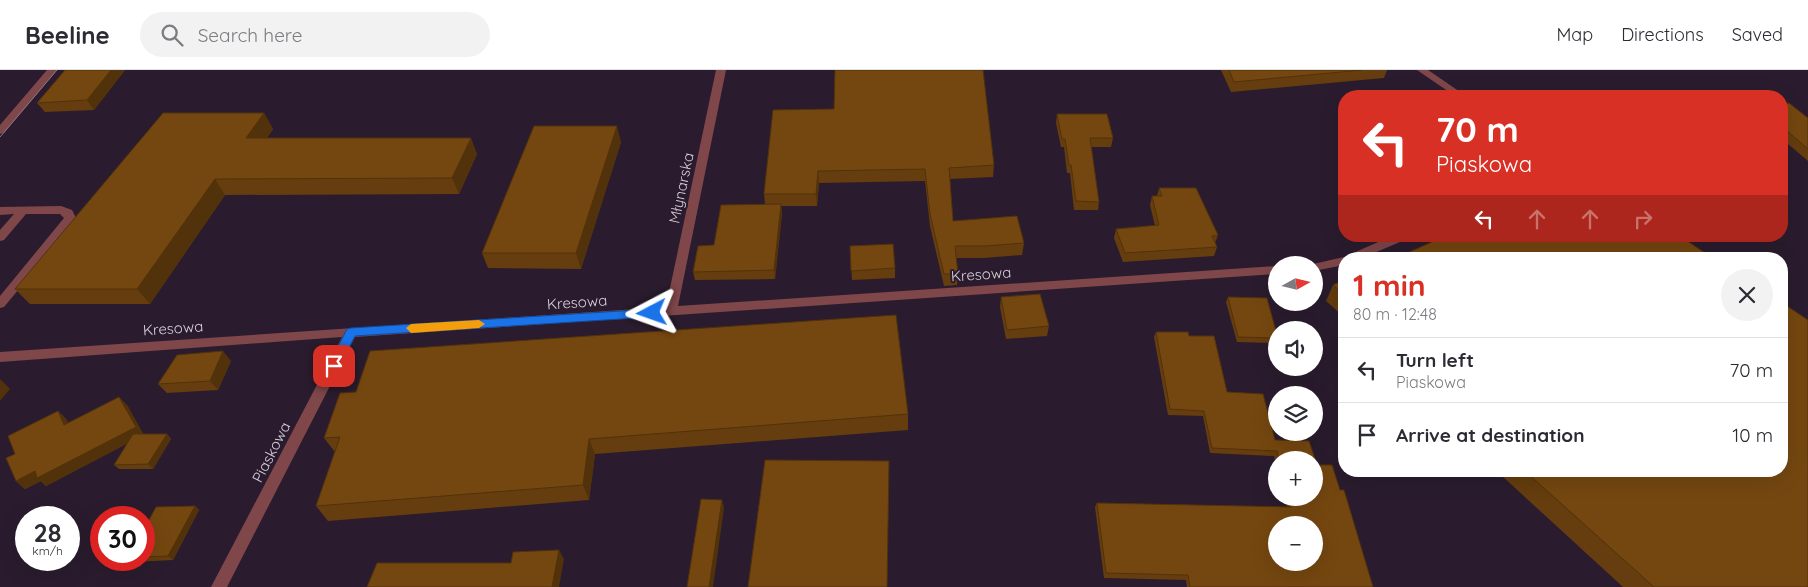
<!DOCTYPE html>
<html lang="en">
<head>
<meta charset="utf-8">
<style>
  body { margin:0; font-family:Quicksand,sans-serif; background:#f2f2f3; color:#2b2b33; height:100vh; display:flex; flex-direction:column; font-size:19px; white-space:nowrap }
  * { box-sizing:border-box; margin:0 }
  p { font-size:16px; color:#7c7c81 }
  .icon { flex:none; width:28px; height:28px; fill:none; stroke:currentColor; stroke-width:2; stroke-linecap:round; stroke-linejoin:round }
  .map { position:relative; flex:1; overflow:hidden }
  .drawer { position:absolute; left:1338px; top:182px; width:450px; height:225px; display:flex; flex-direction:column; background:#fff; border-radius:20px; box-shadow:0 5px 20px #0002 }
  .drawer>* { flex:none }
  .banner { position:absolute; left:1338px; top:20px; width:450px; height:152px; border-radius:20px; box-shadow:0 5px 20px #0002; background:#d93025; color:#fff; overflow:hidden }
  .needle { width:32px; rotate:82deg }
  .tools { position:absolute; left:1268px; top:186px; display:grid; gap:10px }
  .tools a { display:grid; place-items:center; width:55px; height:55px; border-radius:50%; background:#fff; box-shadow:0 5px 20px #0002; font-size:25px }
  .speed { position:absolute; left:15px; top:436px; display:flex; gap:10px; font-size:25px; font-weight:700; text-align:center }
  .speed>* { display:grid; place-content:center; width:65px; height:65px; border-radius:50%; background:#fff; box-shadow:0 5px 20px #0002; line-height:1 }
  .speed small { font-size:12px; font-weight:400 }
  .speed .limit { border:8px solid #d22; background:#fff; color:#111 }
  .pin { position:absolute; display:grid; place-items:center; width:42px; height:42px; color:#fff; margin:-21px; border-radius:10px; box-shadow:0 2px 8px #0006 }
  .me { position:absolute; width:55px; margin:-28px; rotate:266deg; stroke-linejoin:round; filter:drop-shadow(0 0 4px #0008) }
  .turn { display:flex; align-items:center; gap:18px; height:105px; padding:0 15px; font-size:22px }
  .turn .icon { width:65px; height:65px; stroke-width:2.5 }
  .turn b { display:block; font-size:35px; line-height:42px }
  .lanes { display:flex; align-items:center; height:48px; padding:0 15px; background:#0003; justify-content:center; gap:25px; direction:ltr }
  .lanes .off { opacity:.35 }
  .round { display:grid; place-items:center; flex:none; width:52px; height:52px; border-radius:26px; background:#f2f2f3 }
  .overview { display:flex; align-items:center; justify-content:space-between; height:85px; padding:0 15px }
  h1 { font-size:30px; font-weight:700; line-height:38px; color:#d93025 }
  ul { padding:0; list-style:none }
  li { display:flex; align-items:center; gap:15px; height:65px; padding:0 15px; border-top:1px solid #e1e1e2 }
  li div { flex:1 }
  li b { display:block; font-size:19px }
  li em { font-style:normal }
  header { display:flex; align-items:center; gap:30px; box-sizing:border-box; height:70px; padding:0 25px; background:#fff; border-bottom:1px solid #e1e1e2 }
  header strong { font-size:24px }
  nav { display:flex; gap:28px; margin-inline-start:auto; font-size:18px }
  .search { width:350px; height:45px; background:#f2f2f3; display:flex; align-items:center; gap:12px; box-sizing:border-box; padding:0 18px; border-radius:28px; color:#7c7c81; font-size:19px }
  .map>svg:first-child { display:block }
</style>
</head>
<body>
<header>
<strong>Beeline</strong>
<div class="search"><svg class="icon" aria-label="search" viewBox="0 0 24 24"><circle cx="10" cy="10" r="6"/><path d="M15 15l6 6"/></svg>Search here</div>
<nav><a>Map</a><a>Directions</a><a>Saved</a></nav>
</header>
<div class="map">
<svg width="1808" height="517" viewBox="0 0 1808 517">
  <rect width="100%" height="100%" fill="#2a1c2e"/>
  <g fill="none" stroke-linecap="round" stroke-linejoin="round">
    <!-- minor -->
    <g fill="#80474a" fill-rule="evenodd">
      <polygon points="47,0 57,0 4,63 0,64 0,55"/>
      <polygon points="716,0 726,0 678,236 1276,196 1276,204 355,267 227,517 211,517 342,267 0,292 0,282 666,237"/>
      <polygon points="1417,0 1428,0 1466,26 1455,26"/>
      <polygon points="61,136 72,140 76,148 73,154 4,237 0,238 0,226 64,148 60,144 26,144 4,170 0,171 0,160 14,144 0,145 0,137"/>
      <polygon points="1392,166 1409,166 1407,169 1360,189 1344,189 1344,195 1314,201 1314,195 1309,195 1344,187"/>
    </g>
    <!-- tram -->
    <polyline stroke="#857a88" stroke-width="1" points="0,67 57,0"/>
  </g>
  <!-- wall -->
  <g fill="#653d0e" fill-rule="evenodd">
    <polygon points="125,0 94,40 45,42 37,33"/>
    <polygon points="1221,0 1387,0 1384,8 1231,22"/>
    <polygon points="1781,34 1808,48 1808,91 1781,68"/>
    <polygon points="773,40 994,95 993,107 950,109 953,151 1024,173 1022,185 984,188 956,188 958,204 957,215 944,216 930,156 925,111 819,113 817,136 781,136 782,143 775,209 695,210 693,202 714,175 765,134 764,124"/>
    <polygon points="264,43 273,59 267,68 477,84 459,124 225,125 150,234 30,234 15,219"/>
    <polygon points="1057,44 1113,68 1111,77 1091,77 1099,132 1098,140 1074,140 1070,103 1067,103 1064,77 1061,77 1056,53"/>
    <polygon points="621,72 581,199 488,198 482,183"/>
    <polygon points="1159,118 1218,165 1215,173 1217,177 1214,186 1123,192 1114,168 1116,159 1155,156 1150,135 1152,126 1157,126"/>
    <polygon points="850,176 895,198 895,208 852,210"/>
    <polygon points="1344,210 1344,247 1326,231 1333,215"/>
    <polygon points="1001,227 1049,256 1047,266 1006,269 1000,237"/>
    <polygon points="1228,227 1276,261 1276,273 1237,272 1226,232"/>
    <path d="M1156 262H1188L1189 266H1214L1227 322 1263 324 1275 370 1309 371 1317 395H1332L1340 420H1344L1373 517H1187L1186 510 1104 508 1095 437 1097 433 1287 437 1285 428H1314V390H1276V394L1274 386 1210 383 1203 346 1168 345 1154 267ZM1276 455H1314V492H1276Z"/>
    <polygon points="231,291 218,320 167,323 158,314"/>
    <polygon points="127,335 143,364 167,364 171,369 153,399 119,399 114,395 128,373 46,416 41,411 25,419 16,411 15,384 58,341 66,349 68,353"/>
    <polygon points="908,344 908,360 595,384 589,430 328,451 316,436 335,382 324,368"/>
    <polygon points="1506,401 1781,401 1808,517 1623,517 1502,406"/>
    <polygon points="195,436 199,440 173,490 133,492 130,490 144,490 144,459"/>
  </g>
  <!-- shaded-wall -->
  <g fill="#52320b">
    <polygon points="111,0 125,0 94,40 87,30"/>
    <polygon points="264,43 273,59 256,84 246,68"/>
    <polygon points="617,56 621,72 581,199 576,183"/>
    <polygon points="471,68 477,84 459,124 452,108"/>
    <polygon points="818,101 819,113 817,136 816,124"/>
    <polygon points="215,109 225,125 150,234 137,219"/>
    <polygon points="781,134 782,143 775,209 774,200"/>
    <polygon points="223,281 231,291 218,320 210,311"/>
    <polygon points="0,309 10,319 0,331"/>
    <polygon points="119,327 127,335 144,365 46,416 41,411 25,419 16,411 35,401"/>
    <polygon points="58,341 66,349 72,363 64,355"/>
    <polygon points="167,364 171,369 153,399 148,394"/>
    <polygon points="589,369 595,384 589,430 583,415"/>
    <polygon points="722,430 724,438 713,517 709,517"/>
    <polygon points="195,436 199,440 173,490 168,486"/>
    <polygon points="559,480 564,489 559,517 552,517"/>
  </g>
  <!-- building -->
  <g fill="#754710" stroke="#52320b" fill-rule="evenodd">
    <polygon points="65,0 111,0 87,30 37,33"/>
    <polygon points="835,0 983,0 994,95 949,98 953,151 1017,146 1024,173 985,176 955,176 958,204 944,204 930,144 925,99 818,101 816,124 764,124 773,40 834,39"/>
    <polygon points="1229,0 1362,0 1234,12"/>
    <polygon points="1789,33 1808,48 1808,79 1786,60 1781,61 1781,34"/>
    <polygon points="163,43 264,43 246,68 471,68 452,108 215,109 137,219 15,219"/>
    <polygon points="1057,44 1107,44 1113,68 1090,68 1099,132 1076,131 1071,95 1069,95 1065,69 1062,69"/>
    <polygon points="534,56 617,56 576,183 482,183"/>
    <polygon points="1159,118 1196,118 1218,165 1212,166 1217,177 1125,183 1116,159 1159,155 1152,126 1162,126"/>
    <polygon points="781,134 774,200 693,202 698,176 714,175 721,135"/>
    <polygon points="1445,166 1680,166 1714,189 1394,189"/>
    <polygon points="893,174 895,198 851,201 850,176"/>
    <polygon points="1344,210 1344,225 1333,215"/>
    <polygon points="1040,224 1049,256 1007,260 1001,227"/>
    <polygon points="1228,227 1267,228 1276,261 1276,268 1238,267"/>
    <polygon points="1781,232 1808,250 1808,517 1654,517 1525,401 1781,401"/>
    <polygon points="896,245 908,344 589,369 583,415 316,436 340,367 324,368 340,323 356,322 370,281"/>
    <path d="M1156 262H1188L1189 266H1214L1227 322 1263 324 1275 370 1309 371 1317 395H1332L1340 420H1344L1373 517H1190L1188 505 1106 503 1097 433 1291 437 1288 428H1314V390H1279L1277 381 1212 378 1204 341 1170 339ZM1276 455H1314V492H1276Z"/>
    <polygon points="223,281 210,311 158,314 177,285"/>
    <polygon points="119,327 136,357 37,408 35,401 16,411 6,388 15,384 8,366 58,341 64,355"/>
    <polygon points="133,364 167,364 148,394 114,395"/>
    <polygon points="765,390 889,391 887,517 748,517"/>
    <polygon points="701,429 722,430 709,517 687,517"/>
    <polygon points="195,436 168,486 144,487 144,459 156,437"/>
    <polygon points="559,480 552,517 367,517 377,493 511,493 513,482"/>
  </g>
  <!-- route -->
  <polygon fill="#1a73e8" stroke="#114b97" points="652,239 658,243 652,247 355,266 338,299 334,301 328,296 347,259 351,258"/>
  <!-- slow -->
  <polygon fill="#f59e0b" points="479,250 485,254 479,258 411,263 406,258 411,254"/>
  <g text-anchor="middle" dominant-baseline="central" stroke-width="4" stroke-linejoin="round" paint-order="stroke">
    <!-- street labels -->
    <g font-size="15" fill="#d7ced9" stroke="#2a1c2e">
      <text transform="translate(681 118) rotate(-78)">Młynarska</text>
      <text transform="translate(981 204) rotate(-4)">Kresowa</text>
      <text transform="translate(577 232) rotate(-4)">Kresowa</text>
      <text transform="translate(173 258) rotate(-4)">Kresowa</text>
      <text transform="translate(271 382) rotate(-63)">Piaskowa</text>
    </g>
  </g>
</svg>
<div class="tools">
<a><svg class="needle" viewBox="-14 -14 28 28"><path d="M0-13l5 13h-10z" fill="#e53935"/><path d="M0 13l5-13h-10z" fill="#7c7c81"/></svg></a>
<a><svg class="icon" aria-label="sound" viewBox="0 0 24 24"><path d="M4 9h4l5-4v14l-5-4H4zM17 9q2 3 0 6"/></svg></a>
<a><svg class="icon" aria-label="layers" viewBox="0 0 24 24"><path d="M12 4l9 5-9 5-9-5zM3 14l9 5 9-5"/></svg></a>
<a>+</a>
<a>−</a>
</div>
<div class="speed"><div>28<small>km/h</small></div><div class="limit">30</div></div>
<div class="pin" style="left:334px;top:296px;background:#d93025"><svg class="icon" aria-label="arrive" viewBox="0 0 24 24"><path d="M6 21V4h12l-3 4 3 4H6"/></svg></div>
<svg class="me" style="left:652px;top:243px" viewBox="-20 -20 40 40"><path d="M0-17L14 15 0 8-14 15z" fill="#1a73e8" stroke="#fff" stroke-width="4"/></svg>
<div class="banner">
<div class="turn"><svg class="icon" aria-label="left" viewBox="0 0 24 24"><path d="M17 20v-9H6M10 6l-5 5 5 5"/></svg><div><b>70 m</b>Piaskowa</div></div>
<div class="lanes"><svg class="icon" aria-label="left" viewBox="0 0 24 24"><path d="M17 20v-9H6M10 6l-5 5 5 5"/></svg><svg class="icon off" aria-label="ahead" viewBox="0 0 24 24"><path d="M12 20V5M6 11l6-6 6 6"/></svg><svg class="icon off" aria-label="ahead" viewBox="0 0 24 24"><path d="M12 20V5M6 11l6-6 6 6"/></svg><svg class="icon off" aria-label="right" viewBox="0 0 24 24"><path d="M7 20v-9h11M14 6l5 5-5 5"/></svg></div>
</div>
<section class="drawer">
<div class="overview"><div><h1>1 min</h1><p>80 m · 12:48</p></div><a class="round"><svg class="icon" aria-label="close" viewBox="0 0 24 24"><path d="M6 6l12 12M18 6L6 18"/></svg></a></div>
<ul>
<li><svg class="icon" aria-label="left" viewBox="0 0 24 24"><path d="M17 20v-9H6M10 6l-5 5 5 5"/></svg><div><b>Turn left</b><p>Piaskowa</p></div><em>70 m</em></li>
<li><svg class="icon" aria-label="arrive" viewBox="0 0 24 24"><path d="M6 21V4h12l-3 4 3 4H6"/></svg><div><b>Arrive at destination</b></div><em>10 m</em></li>
</ul>
</section>
</div>
</body>
</html>
